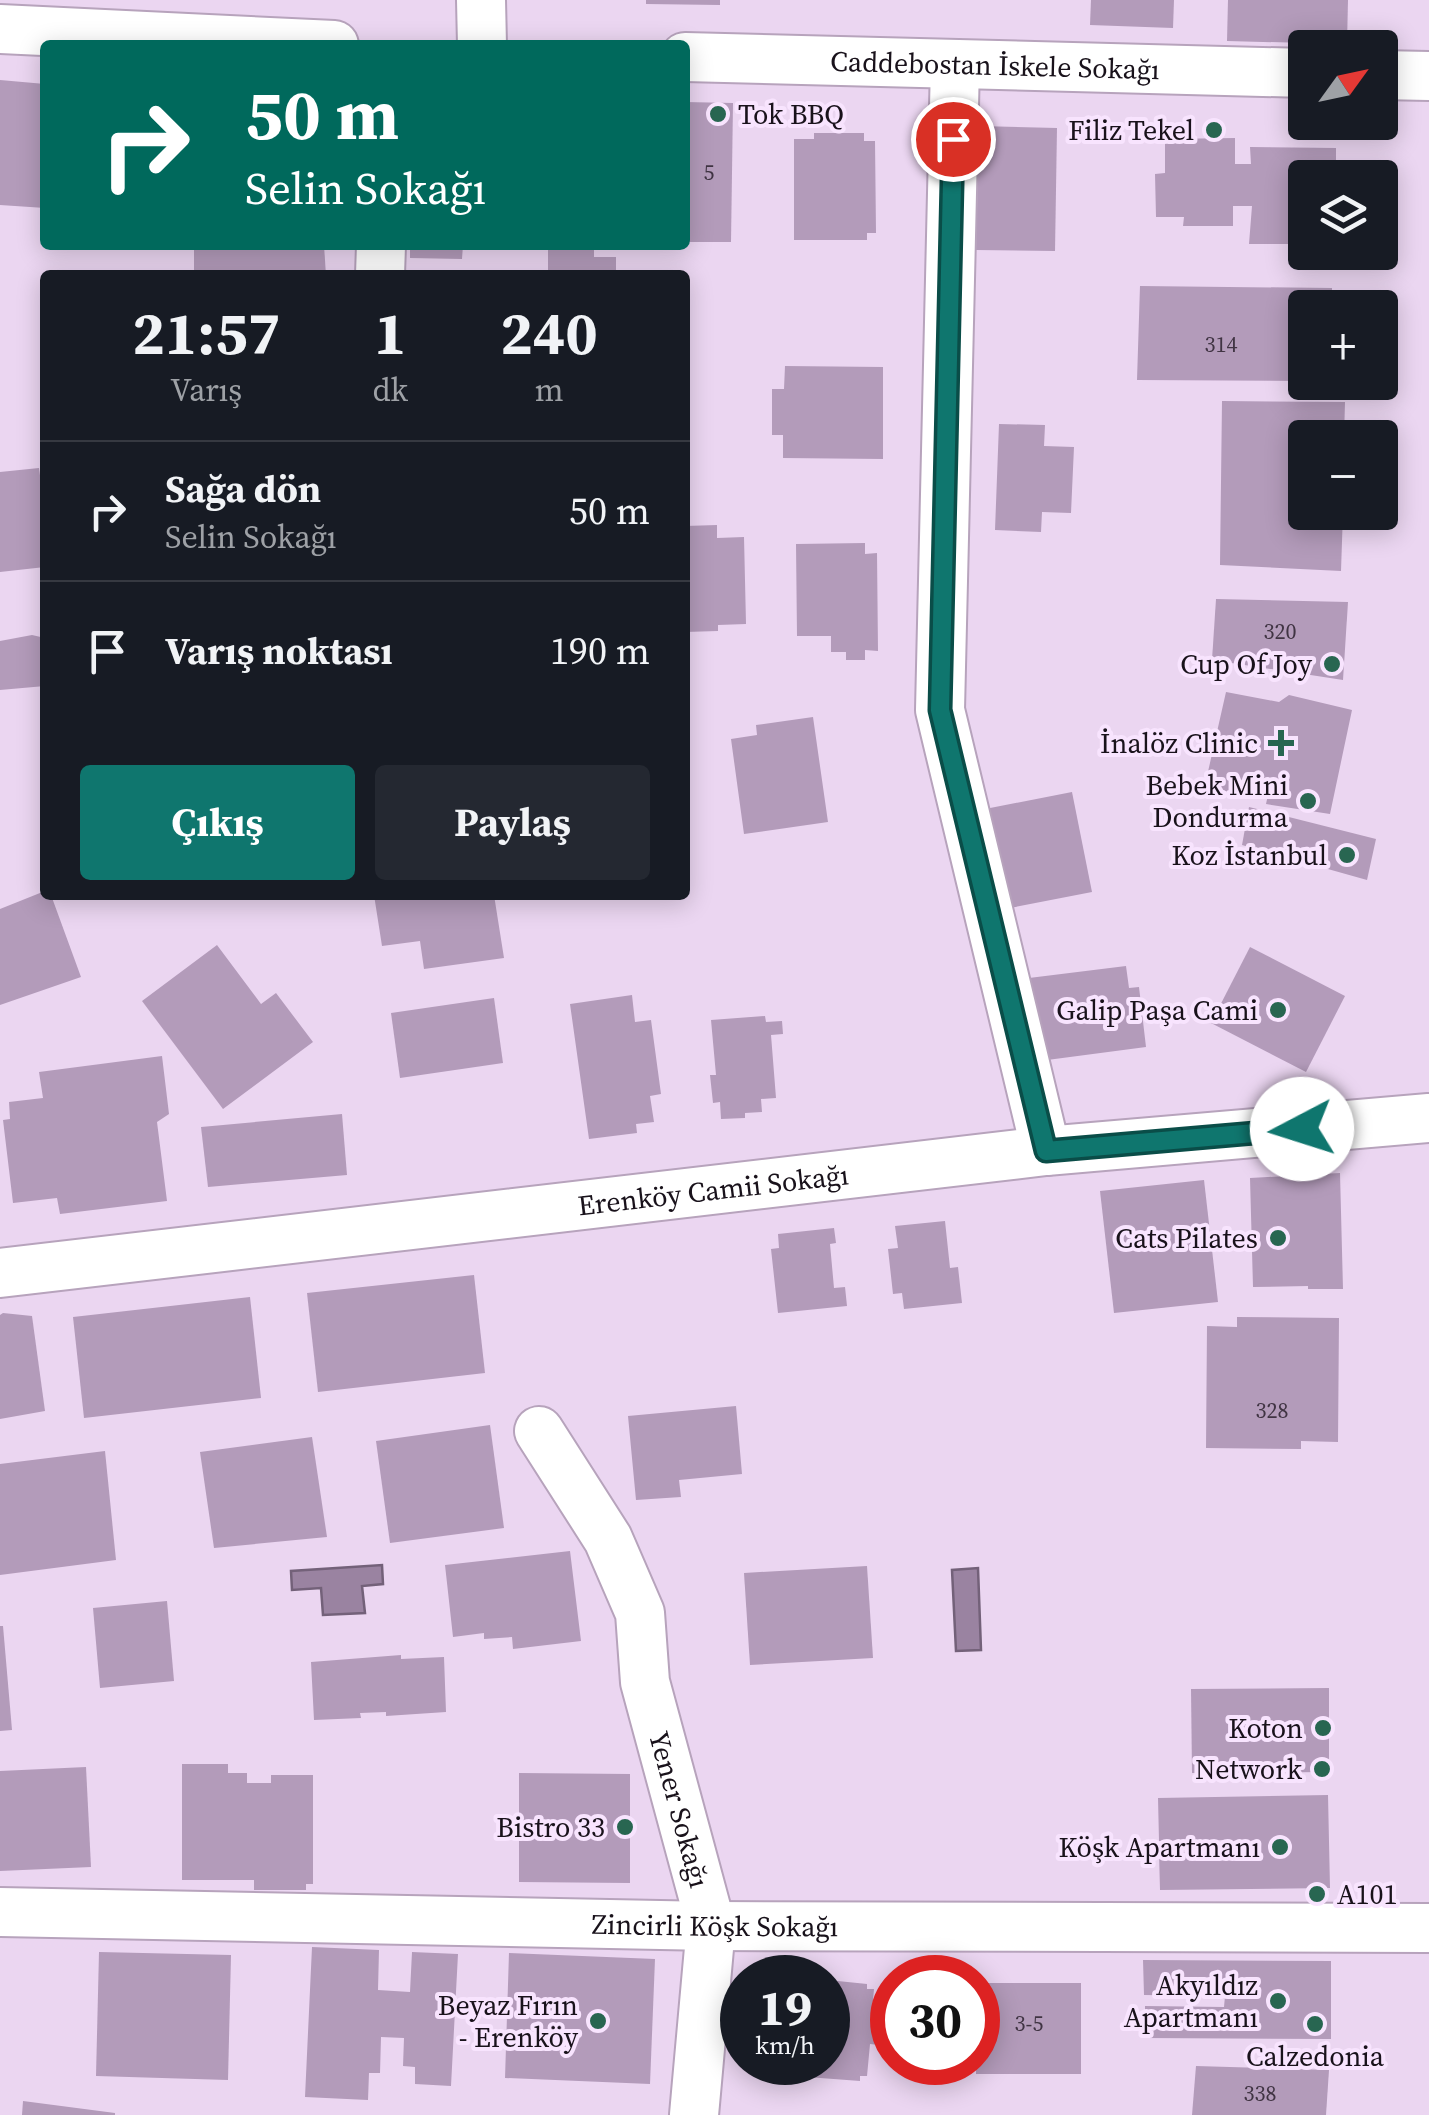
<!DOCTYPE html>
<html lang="tr">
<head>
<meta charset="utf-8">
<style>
  body { margin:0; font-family:"Source Serif 4",serif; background:#242831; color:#f1f3f6; height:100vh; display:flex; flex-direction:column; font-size:38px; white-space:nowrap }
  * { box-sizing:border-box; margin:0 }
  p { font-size:32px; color:#9ea1a6 }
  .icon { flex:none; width:55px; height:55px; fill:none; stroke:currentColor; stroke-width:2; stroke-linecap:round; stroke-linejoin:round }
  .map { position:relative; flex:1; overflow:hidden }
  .side { position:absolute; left:40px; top:270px; width:650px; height:630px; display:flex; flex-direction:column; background:#171b24; border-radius:10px; box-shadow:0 5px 25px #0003 }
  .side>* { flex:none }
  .hud { position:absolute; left:40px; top:40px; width:650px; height:210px; border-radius:10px; box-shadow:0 5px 25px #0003; background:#00695c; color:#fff; overflow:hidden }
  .needle { width:65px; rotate:57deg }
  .fabs { position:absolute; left:1288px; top:30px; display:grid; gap:20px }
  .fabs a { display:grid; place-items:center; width:110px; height:110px; border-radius:10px; background:#171b24; box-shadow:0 5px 25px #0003; font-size:50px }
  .speed { position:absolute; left:720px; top:1955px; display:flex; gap:20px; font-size:50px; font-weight:700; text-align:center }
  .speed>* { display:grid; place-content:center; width:130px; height:130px; border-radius:50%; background:#171b24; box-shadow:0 5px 25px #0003; line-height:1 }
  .speed small { font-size:25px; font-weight:400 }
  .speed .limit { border:15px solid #d22; background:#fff; color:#111 }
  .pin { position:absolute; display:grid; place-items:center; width:85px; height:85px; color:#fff; margin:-42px; border:5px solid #fff; border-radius:50%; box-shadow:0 2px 10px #0007 }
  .me { position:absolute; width:110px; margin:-55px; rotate:265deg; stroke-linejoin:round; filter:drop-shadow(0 0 8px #0008) }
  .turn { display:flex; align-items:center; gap:35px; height:210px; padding:0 40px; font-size:45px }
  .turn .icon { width:130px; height:130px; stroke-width:2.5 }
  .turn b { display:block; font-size:70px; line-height:85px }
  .eta { display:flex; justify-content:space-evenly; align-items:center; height:170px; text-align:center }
  .eta b { font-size:60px; font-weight:700; line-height:70px }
  .cta { display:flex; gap:20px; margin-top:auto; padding:20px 40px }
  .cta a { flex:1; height:115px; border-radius:10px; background:#0f766e; color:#fff; font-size:40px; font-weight:700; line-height:115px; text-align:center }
  .cta a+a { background:#242831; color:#f1f3f6 }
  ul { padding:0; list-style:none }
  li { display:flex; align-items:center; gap:30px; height:140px; padding:0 40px; border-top:2px solid #363941 }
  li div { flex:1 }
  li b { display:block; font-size:38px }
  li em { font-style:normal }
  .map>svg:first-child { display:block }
</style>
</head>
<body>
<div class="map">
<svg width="1429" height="2115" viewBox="0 0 1429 2115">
  <rect width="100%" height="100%" fill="#ebd6f1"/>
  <!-- water -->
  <g fill="#9a83a1" stroke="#736179" stroke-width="2.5">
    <polygon points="382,1565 383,1584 362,1586 365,1613 323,1615 321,1588 292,1590 291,1571"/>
    <polygon points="978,1568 981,1650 956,1651 952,1570"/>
  </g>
  <!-- building -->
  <g fill="#b39bba">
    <polygon points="646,0 720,0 720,5 646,4"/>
    <polygon points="1091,0 1174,0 1173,28 1090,25"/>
    <polygon points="1228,0 1348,0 1347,44 1227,41"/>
    <polygon points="0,80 45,84 45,208 0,205"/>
    <polygon points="685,102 733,103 731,242 685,242"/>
    <polygon points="979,126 1057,128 1055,251 976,250"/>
    <polygon points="814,133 864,133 864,141 875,141 876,233 867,233 867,240 794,240 794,139 814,139"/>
    <polygon points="1235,138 1235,164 1251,164 1250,147 1336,148 1336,178 1305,178 1305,244 1249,244 1252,206 1233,206 1233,226 1183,226 1184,217 1156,217 1155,174 1165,173 1165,139"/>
    <polygon points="194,245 324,245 326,275 194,275"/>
    <polygon points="410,245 463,245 462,259 410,258"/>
    <polygon points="548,245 594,245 594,257 616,257 616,275 548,275"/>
    <polygon points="1140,286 1332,288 1332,308 1305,308 1305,381 1137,380"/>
    <polygon points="785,366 883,367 883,459 783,458 783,435 772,435 772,389 784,389"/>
    <polygon points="1222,401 1345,402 1344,438 1305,438 1305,512 1343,512 1341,571 1220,565"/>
    <polygon points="999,424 1045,425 1044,446 1074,447 1071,513 1042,512 1041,532 995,530"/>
    <polygon points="39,468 45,513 45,567 0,572 0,472"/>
    <polygon points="717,525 717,538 744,537 746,624 718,625 718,631 685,632 685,526"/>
    <polygon points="865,543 865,554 877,553 878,651 865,650 865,660 846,660 846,652 831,652 831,636 797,636 796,544"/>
    <polygon points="1216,599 1348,602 1343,680 1212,660"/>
    <polygon points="32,635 45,638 45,686 0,690 0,641"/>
    <polygon points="1226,692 1279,702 1289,695 1352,710 1330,814 1266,804 1269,790 1237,786 1235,794 1205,785"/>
    <polygon points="813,717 828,822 744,834 731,739 757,735 756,725"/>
    <polygon points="1072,792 1092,892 1000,910 980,810"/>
    <polygon points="1249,807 1376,839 1367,880 1242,845"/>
    <polygon points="45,891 45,895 51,895 81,977 0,1005 0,909"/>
    <polygon points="374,895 494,895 504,958 424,969 420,941 382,946"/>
    <polygon points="217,945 261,1004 276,993 313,1042 223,1109 142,1001"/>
    <polygon points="1250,947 1345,996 1306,1072 1211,1023"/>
    <polygon points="1126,966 1129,988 1139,987 1146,1047 1032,1062 1029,978"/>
    <polygon points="632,995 635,1022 651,1020 661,1094 650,1096 654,1122 636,1124 637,1133 589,1139 570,1004"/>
    <polygon points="494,998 503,1063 400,1078 391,1013"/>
    <polygon points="765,1016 766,1022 782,1021 783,1034 771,1035 776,1098 761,1099 762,1112 745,1113 745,1118 721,1119 720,1102 713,1103 710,1075 716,1075 711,1020"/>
    <polygon points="162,1056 169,1114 157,1122 167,1201 60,1214 57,1198 13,1203 3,1120 10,1119 9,1102 43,1098 39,1072"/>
    <polygon points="342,1114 347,1175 208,1187 201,1127"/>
    <polygon points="1340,1173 1343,1289 1308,1289 1308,1286 1253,1287 1250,1178"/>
    <polygon points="1204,1180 1218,1302 1114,1313 1100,1191"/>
    <polygon points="945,1221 950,1268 958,1267 962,1303 904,1309 902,1293 893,1294 888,1249 898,1248 895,1226"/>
    <polygon points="834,1228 836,1243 830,1244 834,1288 845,1287 847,1306 778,1313 771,1249 779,1248 778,1234"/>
    <polygon points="474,1275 485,1373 318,1392 307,1293"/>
    <polygon points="250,1297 261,1398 84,1418 73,1317"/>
    <polygon points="3,1313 32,1316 45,1411 0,1419 0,1315"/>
    <polygon points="1237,1317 1339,1318 1338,1442 1301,1441 1301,1449 1206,1448 1207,1326 1237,1327"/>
    <polygon points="736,1406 742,1474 679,1480 681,1497 636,1500 628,1416"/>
    <polygon points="490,1425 504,1528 390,1543 376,1441"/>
    <polygon points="312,1437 327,1537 214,1548 200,1452"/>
    <polygon points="105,1451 116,1560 0,1575 0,1464"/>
    <polygon points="570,1551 581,1641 513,1649 512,1637 484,1639 484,1633 453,1637 445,1565"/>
    <polygon points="867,1566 873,1658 750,1665 744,1573"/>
    <polygon points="167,1601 174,1681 100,1688 93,1608"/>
    <polygon points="0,1626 3,1626 12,1730 0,1731"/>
    <polygon points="401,1655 401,1659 444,1657 446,1712 386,1716 386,1712 360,1713 361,1718 314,1720 311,1662"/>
    <polygon points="1329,1688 1329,1772 1192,1773 1191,1689"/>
    <polygon points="182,1764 228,1764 228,1773 247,1773 247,1783 271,1783 271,1775 313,1775 313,1884 306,1884 306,1890 254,1890 254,1880 182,1880"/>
    <polygon points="86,1767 91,1867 0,1871 0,1771"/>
    <polygon points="519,1773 630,1774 630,1883 519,1882"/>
    <polygon points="1328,1795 1330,1888 1160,1890 1159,1853 1231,1852 1231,1840 1159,1841 1158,1798"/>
    <polygon points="312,1947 379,1950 378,1990 410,1992 412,1952 458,1954 451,2086 415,2084 415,2067 403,2066 404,2038 381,2037 380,2073 369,2073 368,2100 305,2097"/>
    <polygon points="99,1952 231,1955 228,2080 96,2076"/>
    <polygon points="509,1953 655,1959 650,2084 505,2078"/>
    <polygon points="1143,1960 1331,1961 1331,2039 1145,2038 1145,2006 1224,2007 1225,1996 1144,1995"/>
    <polygon points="763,1971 810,1975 810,1978 762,1978"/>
    <polygon points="828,1980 867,1984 867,1989 874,1989 871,2022 880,2023 879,2045 870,2044 867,2076 860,2076 860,2081 794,2076 794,2081 756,2078 757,2062 828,2062"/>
    <polygon points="978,1983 1081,1983 1081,2074 976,2074"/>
    <polygon points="1196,2066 1329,2070 1326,2115 1192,2115"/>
    <polygon points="23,2101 115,2113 115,2115 22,2115"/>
  </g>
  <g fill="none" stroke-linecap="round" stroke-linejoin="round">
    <defs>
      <g id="minor">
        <polyline points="481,0 482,45"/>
        <polyline points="0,29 334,45"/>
        <path id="s1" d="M685 57 1305 73"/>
        <polyline points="955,64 940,710 1046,1151"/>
        <polyline points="1380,75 1429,76"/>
        <polyline points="380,275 381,245"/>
        <path id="s2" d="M0 1273 1046 1151 1429 1118"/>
        <path id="s3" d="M539 1431 608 1539 640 1613 645 1682 711 1926 694 2115"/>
        <path id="s4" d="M0 1912 711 1926 1429 1928"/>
      </g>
    </defs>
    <!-- minor casing -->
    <use href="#minor" stroke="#b7a3bc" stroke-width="52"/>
    <!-- minor -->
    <use href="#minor" stroke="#fff" stroke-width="48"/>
  </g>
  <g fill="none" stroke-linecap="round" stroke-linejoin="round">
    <defs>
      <polyline id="route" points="953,139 940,710 1046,1151 1302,1129"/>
    </defs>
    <!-- route casing -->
    <use href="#route" stroke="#0a4d48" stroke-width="25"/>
    <!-- route -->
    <use href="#route" stroke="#0f766e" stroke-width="18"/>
  </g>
  <!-- markers -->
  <g fill="#286651" stroke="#f8e4fe" stroke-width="4">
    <circle cx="718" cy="114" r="10"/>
    <circle cx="1214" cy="130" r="10"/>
    <circle cx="1332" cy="664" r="10"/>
    <path d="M1276 728h10v10h10v10h-10v10h-10v-10h-10v-10h10z"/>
    <circle cx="1308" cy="801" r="10"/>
    <circle cx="1347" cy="855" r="10"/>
    <circle cx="1278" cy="1010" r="10"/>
    <circle cx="1278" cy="1238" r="10"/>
    <circle cx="1323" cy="1728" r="10"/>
    <circle cx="1322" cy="1769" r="10"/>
    <circle cx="625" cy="1827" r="10"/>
    <circle cx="1280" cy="1847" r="10"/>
    <circle cx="1317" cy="1894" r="10"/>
    <circle cx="1278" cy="2001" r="10"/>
    <circle cx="598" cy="2021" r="10"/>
    <circle cx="1315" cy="2024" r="10"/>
  </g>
  <g text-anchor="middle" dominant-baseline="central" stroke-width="8" stroke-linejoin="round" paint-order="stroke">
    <!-- number labels -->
    <g font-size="22" fill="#403443">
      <text x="709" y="172">5</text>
      <text x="1221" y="344">314</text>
      <text x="1280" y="631">320</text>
      <text x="1272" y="1410">328</text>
      <text x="1029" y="2023">3-5</text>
      <text x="1260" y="2093">338</text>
    </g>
    <!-- street labels -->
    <g font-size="28" fill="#19121b" stroke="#f8e4fe">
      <text stroke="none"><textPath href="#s1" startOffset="310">Caddebostan İskele Sokağı</textPath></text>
      <text stroke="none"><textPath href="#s2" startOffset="718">Erenköy Camii Sokağı</textPath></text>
      <text stroke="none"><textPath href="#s3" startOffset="410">Yener Sokağı</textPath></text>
      <text stroke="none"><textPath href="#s4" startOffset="715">Zincirli Köşk Sokağı</textPath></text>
    </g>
    <!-- poi labels -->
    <g font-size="28" fill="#19121b" stroke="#f8e4fe" text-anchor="end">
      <text x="738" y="114" text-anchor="start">Tok BBQ</text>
      <text x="1194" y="130">Filiz Tekel</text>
      <text x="1312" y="664">Cup Of Joy</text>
      <text x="1258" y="743">İnalöz Clinic</text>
      <text x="1288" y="785">Bebek Mini<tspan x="1288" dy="32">Dondurma</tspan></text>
      <text x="1327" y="855">Koz İstanbul</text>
      <text x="1258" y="1010">Galip Paşa Cami</text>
      <text x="1258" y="1238">Cats Pilates</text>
      <text x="1303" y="1728">Koton</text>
      <text x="1302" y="1769">Network</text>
      <text x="605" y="1827">Bistro 33</text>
      <text x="1260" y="1847">Köşk Apartmanı</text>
      <text x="1337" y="1894" text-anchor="start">A101</text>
      <text x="1258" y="1985">Akyıldız<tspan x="1258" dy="32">Apartmanı</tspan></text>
      <text x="578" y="2005">Beyaz Fırın<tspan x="578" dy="32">- Erenköy</tspan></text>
      <text x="1315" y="2056" text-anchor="middle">Calzedonia</text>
    </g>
  </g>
</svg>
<div class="fabs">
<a><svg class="needle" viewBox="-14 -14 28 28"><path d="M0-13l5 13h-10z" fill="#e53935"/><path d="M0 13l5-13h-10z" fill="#9ea1a6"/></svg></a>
<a><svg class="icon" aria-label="layers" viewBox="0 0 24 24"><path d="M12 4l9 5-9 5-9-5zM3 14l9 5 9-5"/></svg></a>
<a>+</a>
<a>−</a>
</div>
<div class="speed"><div>19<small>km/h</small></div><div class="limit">30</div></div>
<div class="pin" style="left:953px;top:139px;background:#d93025"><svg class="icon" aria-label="arrive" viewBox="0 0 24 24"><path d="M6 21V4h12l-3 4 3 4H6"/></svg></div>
<svg class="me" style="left:1302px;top:1129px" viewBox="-20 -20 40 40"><circle r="19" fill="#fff"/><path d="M0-13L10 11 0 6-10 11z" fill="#0f766e"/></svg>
<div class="hud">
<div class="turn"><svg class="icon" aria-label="right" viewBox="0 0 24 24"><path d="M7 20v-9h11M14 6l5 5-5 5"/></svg><div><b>50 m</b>Selin Sokağı</div></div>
</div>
<section class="side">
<div class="eta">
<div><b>21:57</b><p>Varış</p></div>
<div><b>1</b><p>dk</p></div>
<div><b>240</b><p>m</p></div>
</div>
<ul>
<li><svg class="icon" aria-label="right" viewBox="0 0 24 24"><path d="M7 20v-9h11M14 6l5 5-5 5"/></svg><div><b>Sağa dön</b><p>Selin Sokağı</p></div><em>50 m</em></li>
<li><svg class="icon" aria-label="arrive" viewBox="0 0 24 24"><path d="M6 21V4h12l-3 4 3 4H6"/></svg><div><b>Varış noktası</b></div><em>190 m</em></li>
</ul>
<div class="cta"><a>Çıkış</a><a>Paylaş</a></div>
</section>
</div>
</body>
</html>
